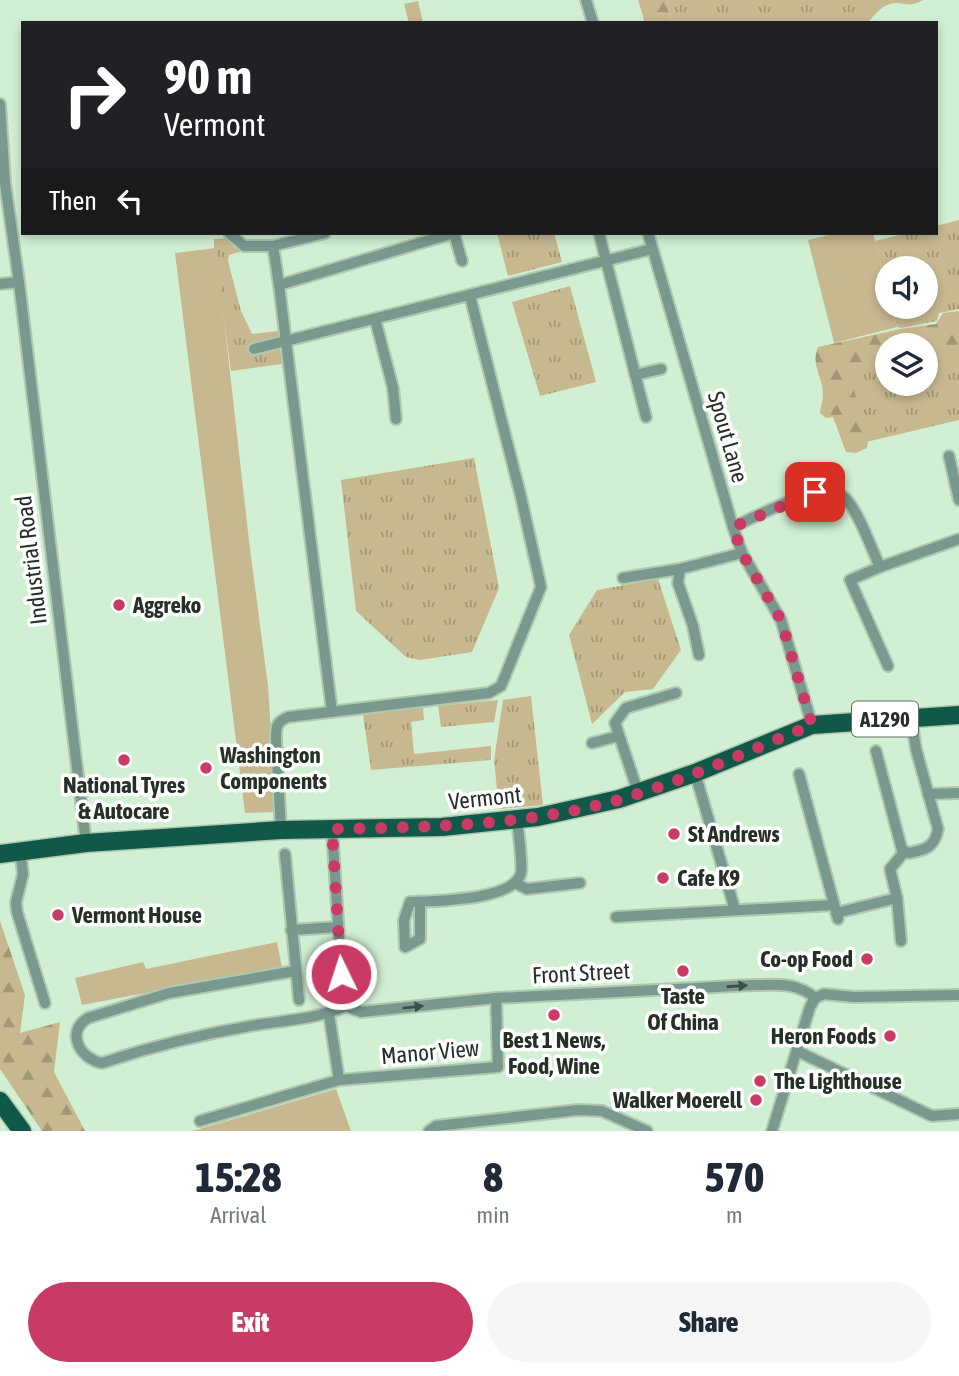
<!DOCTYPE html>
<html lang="en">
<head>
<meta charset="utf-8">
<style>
  body { margin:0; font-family:"Asap Condensed",sans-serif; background:#f6f6f7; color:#1f2937; height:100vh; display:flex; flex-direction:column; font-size:26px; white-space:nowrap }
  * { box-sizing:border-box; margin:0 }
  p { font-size:23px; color:#747a83 }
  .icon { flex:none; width:38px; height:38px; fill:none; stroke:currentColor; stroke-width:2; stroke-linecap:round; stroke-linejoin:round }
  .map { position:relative; height:1131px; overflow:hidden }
  .side { display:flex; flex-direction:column; background:#fff; flex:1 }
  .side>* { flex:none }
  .banner { position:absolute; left:21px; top:21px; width:917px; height:214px; border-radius:0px; box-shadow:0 4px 10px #0003; background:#202124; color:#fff; overflow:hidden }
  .fabs { position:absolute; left:875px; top:256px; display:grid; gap:14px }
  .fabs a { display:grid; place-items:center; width:63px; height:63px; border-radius:50%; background:#fff; box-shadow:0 4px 10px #0003; font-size:35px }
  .pin { position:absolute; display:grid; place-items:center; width:60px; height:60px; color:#fff; margin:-30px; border-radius:14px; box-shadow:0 4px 10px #0006 }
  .me { position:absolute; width:77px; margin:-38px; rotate:356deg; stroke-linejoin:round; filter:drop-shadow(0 0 5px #0008) }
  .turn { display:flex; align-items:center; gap:24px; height:147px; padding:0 28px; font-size:32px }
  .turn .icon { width:91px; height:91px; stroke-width:2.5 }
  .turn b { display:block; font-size:49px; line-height:60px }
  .then { display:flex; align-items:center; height:66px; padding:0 28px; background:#0003; gap:14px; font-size:26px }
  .eta { display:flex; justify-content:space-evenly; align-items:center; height:119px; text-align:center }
  .eta b { font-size:42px; font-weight:800; line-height:49px }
  .button { display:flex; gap:14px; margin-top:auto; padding:14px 28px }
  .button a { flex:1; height:80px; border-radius:42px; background:#c93b65; color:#fff; font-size:28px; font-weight:800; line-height:80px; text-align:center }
  .button a+a { background:#f6f6f7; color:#1f2937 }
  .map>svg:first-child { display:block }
</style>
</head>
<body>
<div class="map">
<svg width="959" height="1131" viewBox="0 0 959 1131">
  <defs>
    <pattern id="grass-tufts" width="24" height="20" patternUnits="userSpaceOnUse" patternTransform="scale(1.75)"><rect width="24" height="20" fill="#c7b890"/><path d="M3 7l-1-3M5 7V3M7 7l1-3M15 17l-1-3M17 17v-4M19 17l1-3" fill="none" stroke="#a19675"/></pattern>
    <pattern id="forest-firs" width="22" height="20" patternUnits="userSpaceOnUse" patternTransform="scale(1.75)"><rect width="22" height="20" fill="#c7b890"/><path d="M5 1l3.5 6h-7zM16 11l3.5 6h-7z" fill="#a19675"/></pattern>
  </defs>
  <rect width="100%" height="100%" fill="#d1efd3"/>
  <!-- grass -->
  <g fill="url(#grass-tufts)">
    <path d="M667 0H923C905 10 904 0 890 4 881 6 873 17 867 23H671Z"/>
    <polygon points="959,220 959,309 939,313 937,321 902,328 897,327 892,306 926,306 926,268 887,268 887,288 875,241 907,233 936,233 936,226"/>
    <polygon points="497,233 554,233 562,262 508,276"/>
    <polygon points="229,238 235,248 243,251 229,255 228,261 241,311 252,334 278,331 282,364 231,371 214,247 214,239"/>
    <polygon points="570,286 596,382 540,396 512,302"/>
    <polygon points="959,335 959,420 845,447 830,359 887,348 887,383 926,383 926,345"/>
    <polygon points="474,458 499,588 472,652 420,660 406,657 356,611 341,480"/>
    <polygon points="658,579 681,650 653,689 625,692 592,724 569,635 597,590"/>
    <polygon points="531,696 543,805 499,809 494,760 503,700"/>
    <polygon points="498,700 494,722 441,727 438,706"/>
    <polygon points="423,707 424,720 411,722 414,754 491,746 491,760 371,770 363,715"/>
  </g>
  <!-- forest -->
  <g fill="url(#forest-firs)">
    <polygon points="638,0 667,0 671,23 645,23"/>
    <path d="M959 311V364L926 368V345H887V368L857 374 852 380C854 403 873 427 867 448L856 453 846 452 833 417 826 418 820 413C820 407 823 402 823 396 824 378 810 365 818 347L900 329 936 324 943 313Z"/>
    <polygon points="0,921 25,995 20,1033 60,1022 54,1072 85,1131 42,1131 0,1069"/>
  </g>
  <!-- garden -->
  <g fill="#c7b890">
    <polygon points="418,1 423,23 409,23 404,4"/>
    <polygon points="837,233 873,233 887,288 887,306 892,306 897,327 834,343 808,240"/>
    <polygon points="216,248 249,541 268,686 276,812 245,813 175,253"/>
    <polygon points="277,942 282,967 82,1005 75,978 143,962 146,969"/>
    <polygon points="336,1089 351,1131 193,1131"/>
  </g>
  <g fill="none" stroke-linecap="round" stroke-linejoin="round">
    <defs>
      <g id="minor">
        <polyline points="586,0 593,23"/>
        <polyline points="0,104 5,183 19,282 86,843"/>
        <polyline points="229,233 244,246 273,246 279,285"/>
        <polyline points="454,233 462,261"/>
        <polyline points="599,233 646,417"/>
        <polyline points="648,233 733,527 742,553 781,620 812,725"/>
        <polyline points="273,246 325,233"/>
        <polyline points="0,284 19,282"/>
        <polyline points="375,319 393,388 396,419"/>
        <polyline points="254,349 652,249"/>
        <polyline points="635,375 661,369"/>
        <polyline points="949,456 959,500"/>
        <path d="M733 527C756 517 825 478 845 498 858 510 872 550 880 567"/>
        <polyline points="623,578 680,569"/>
        <polyline points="699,655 693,626 678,583 680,569 742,553"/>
        <polyline points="888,666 850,580 880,567 959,539"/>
        <polyline points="332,712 279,285 454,233"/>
        <polyline points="592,743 619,736"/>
        <path d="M876 751 902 850 909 853C925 850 935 847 938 829L916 749 911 717"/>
        <polyline points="695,773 735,910"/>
        <polyline points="799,774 838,919"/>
        <polyline points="638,792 615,723 626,708 676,693"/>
        <polyline points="928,794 959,793"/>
        <polyline points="332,829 343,998 346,1006"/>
        <path d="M281 830 276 739C276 727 276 722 288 717L489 693 501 686 541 587 521 497 470 296"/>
        <polyline points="20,850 23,874 16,902 17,912 45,1003"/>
        <polyline points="285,854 299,1000"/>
        <polyline points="515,883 527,889 580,883"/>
        <polyline points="897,898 901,941"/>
        <path d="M420 902V939L405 947 404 920 410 902C433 901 514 901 521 873 523 863 518 831 517 819"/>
        <polyline points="836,913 897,898 890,869 905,851"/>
        <polyline points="616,917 834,905"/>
        <polyline points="291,930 338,927"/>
        <path d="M295 971 169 993 88 1018C65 1032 80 1059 102 1063 153 1046 203 1034 256 1025 287 1020 317 1019 346 1006"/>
        <polyline points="815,998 824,994 854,997 959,995"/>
        <path d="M346 1006 361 1012 496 998 754 985C777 985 797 982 815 998"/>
        <polyline points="329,1014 339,1080"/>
        <polyline points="797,1051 932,1116 959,1114"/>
        <polyline points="200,1121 339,1080 498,1067 496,998"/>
        <polyline points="429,1131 436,1126 578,1110 602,1111 647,1131"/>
        <polyline points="772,1131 810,1007 815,998"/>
      </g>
      <g id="primary">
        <polyline points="0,854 86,843 281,830 442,827 538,817 619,799 695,773 812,725 959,715"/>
        <polyline points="0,1101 22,1131"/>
      </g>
    </defs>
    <!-- minor casing -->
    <use href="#minor" stroke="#afc9b0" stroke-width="14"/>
    <!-- primary casing -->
    <use href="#primary" stroke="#afc9b0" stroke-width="21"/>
    <!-- minor -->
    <use href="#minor" stroke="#79998f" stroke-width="10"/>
    <!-- primary -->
    <use href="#primary" stroke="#105949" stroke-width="18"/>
  </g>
  <!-- one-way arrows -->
  <defs><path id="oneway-solid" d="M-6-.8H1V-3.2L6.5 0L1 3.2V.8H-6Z" transform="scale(1.75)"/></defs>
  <g fill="#3e5046">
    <use href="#oneway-solid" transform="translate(737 986) rotate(-4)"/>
    <use href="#oneway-solid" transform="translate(413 1007) rotate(-6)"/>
  </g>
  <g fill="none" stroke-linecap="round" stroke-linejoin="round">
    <!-- route -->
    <path stroke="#c93b65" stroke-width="12" stroke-dasharray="0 21.6" d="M341 974 332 829C428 827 525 826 618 800 684 781 748 751 812 725L781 620 742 553 733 527 815 492"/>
  </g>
  <!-- markers -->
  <g fill="#c93b65" stroke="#fff" stroke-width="2.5">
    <circle cx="119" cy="605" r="7"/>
    <circle cx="124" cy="760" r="7"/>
    <circle cx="206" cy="768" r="7"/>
    <circle cx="674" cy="834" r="7"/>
    <circle cx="663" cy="878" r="7"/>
    <circle cx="58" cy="915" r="7"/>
    <circle cx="867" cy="959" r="7"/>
    <circle cx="683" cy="971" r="7"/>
    <circle cx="554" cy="1015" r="7"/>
    <circle cx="890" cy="1036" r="7"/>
    <circle cx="760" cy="1081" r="7"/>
    <circle cx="756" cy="1100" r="7"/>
  </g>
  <g text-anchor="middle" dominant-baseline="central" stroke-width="7" stroke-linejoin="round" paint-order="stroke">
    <!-- shield labels -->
    <rect fill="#fff" stroke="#666f67" stroke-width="2" x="852" y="701.5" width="66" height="35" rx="5"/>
    <g font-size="21" font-weight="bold" fill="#253126">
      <text x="885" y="719">A1290</text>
    </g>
    <!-- street labels -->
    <g font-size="23" fill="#253126" stroke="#fff">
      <text transform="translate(728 437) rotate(74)">Spout Lane</text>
      <text transform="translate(31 560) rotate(-97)">Industrial Road</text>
      <text transform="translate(485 798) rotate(-6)">Vermont</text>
      <text transform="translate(581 973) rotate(-3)">Front Street</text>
      <text transform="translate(430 1052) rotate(-5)">Manor View</text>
    </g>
    <!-- poi labels -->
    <g font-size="23" font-weight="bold" fill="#253126" stroke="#fff" text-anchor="start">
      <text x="133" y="605">Aggreko</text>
      <text x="220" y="755">Washington<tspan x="220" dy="26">Components</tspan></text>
      <text x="124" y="785" text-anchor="middle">National Tyres<tspan x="124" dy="26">&amp; Autocare</tspan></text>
      <text x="688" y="834">St Andrews</text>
      <text x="677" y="878">Cafe K9</text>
      <text x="72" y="915">Vermont House</text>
      <text x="853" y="959" text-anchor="end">Co-op Food</text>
      <text x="683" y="996" text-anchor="middle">Taste<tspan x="683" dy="26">Of China</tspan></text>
      <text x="876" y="1036" text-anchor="end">Heron Foods</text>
      <text x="554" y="1040" text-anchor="middle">Best 1 News,<tspan x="554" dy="26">Food, Wine</tspan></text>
      <text x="774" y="1081">The Lighthouse</text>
      <text x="742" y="1100" text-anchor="end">Walker Moerell</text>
    </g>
  </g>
</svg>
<div class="fabs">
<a><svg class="icon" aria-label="sound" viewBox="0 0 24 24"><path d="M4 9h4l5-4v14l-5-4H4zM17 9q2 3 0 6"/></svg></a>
<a><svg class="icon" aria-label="layers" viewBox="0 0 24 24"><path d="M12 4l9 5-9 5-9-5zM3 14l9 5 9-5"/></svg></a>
</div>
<div class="pin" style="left:815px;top:492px;background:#d93025"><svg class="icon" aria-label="arrive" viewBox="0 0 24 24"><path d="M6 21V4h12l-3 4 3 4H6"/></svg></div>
<svg class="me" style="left:341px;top:974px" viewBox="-20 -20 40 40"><circle r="17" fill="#c93b65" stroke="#fff" stroke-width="3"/><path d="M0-11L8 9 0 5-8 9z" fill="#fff"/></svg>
<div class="banner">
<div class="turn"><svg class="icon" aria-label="right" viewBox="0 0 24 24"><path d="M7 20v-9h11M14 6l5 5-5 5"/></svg><div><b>90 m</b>Vermont</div></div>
<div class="then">Then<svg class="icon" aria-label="left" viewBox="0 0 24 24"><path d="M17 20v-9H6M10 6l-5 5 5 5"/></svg></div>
</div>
</div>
<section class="side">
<div class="eta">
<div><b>15:28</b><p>Arrival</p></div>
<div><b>8</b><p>min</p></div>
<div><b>570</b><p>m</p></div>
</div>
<div class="button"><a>Exit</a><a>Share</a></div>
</section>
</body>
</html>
